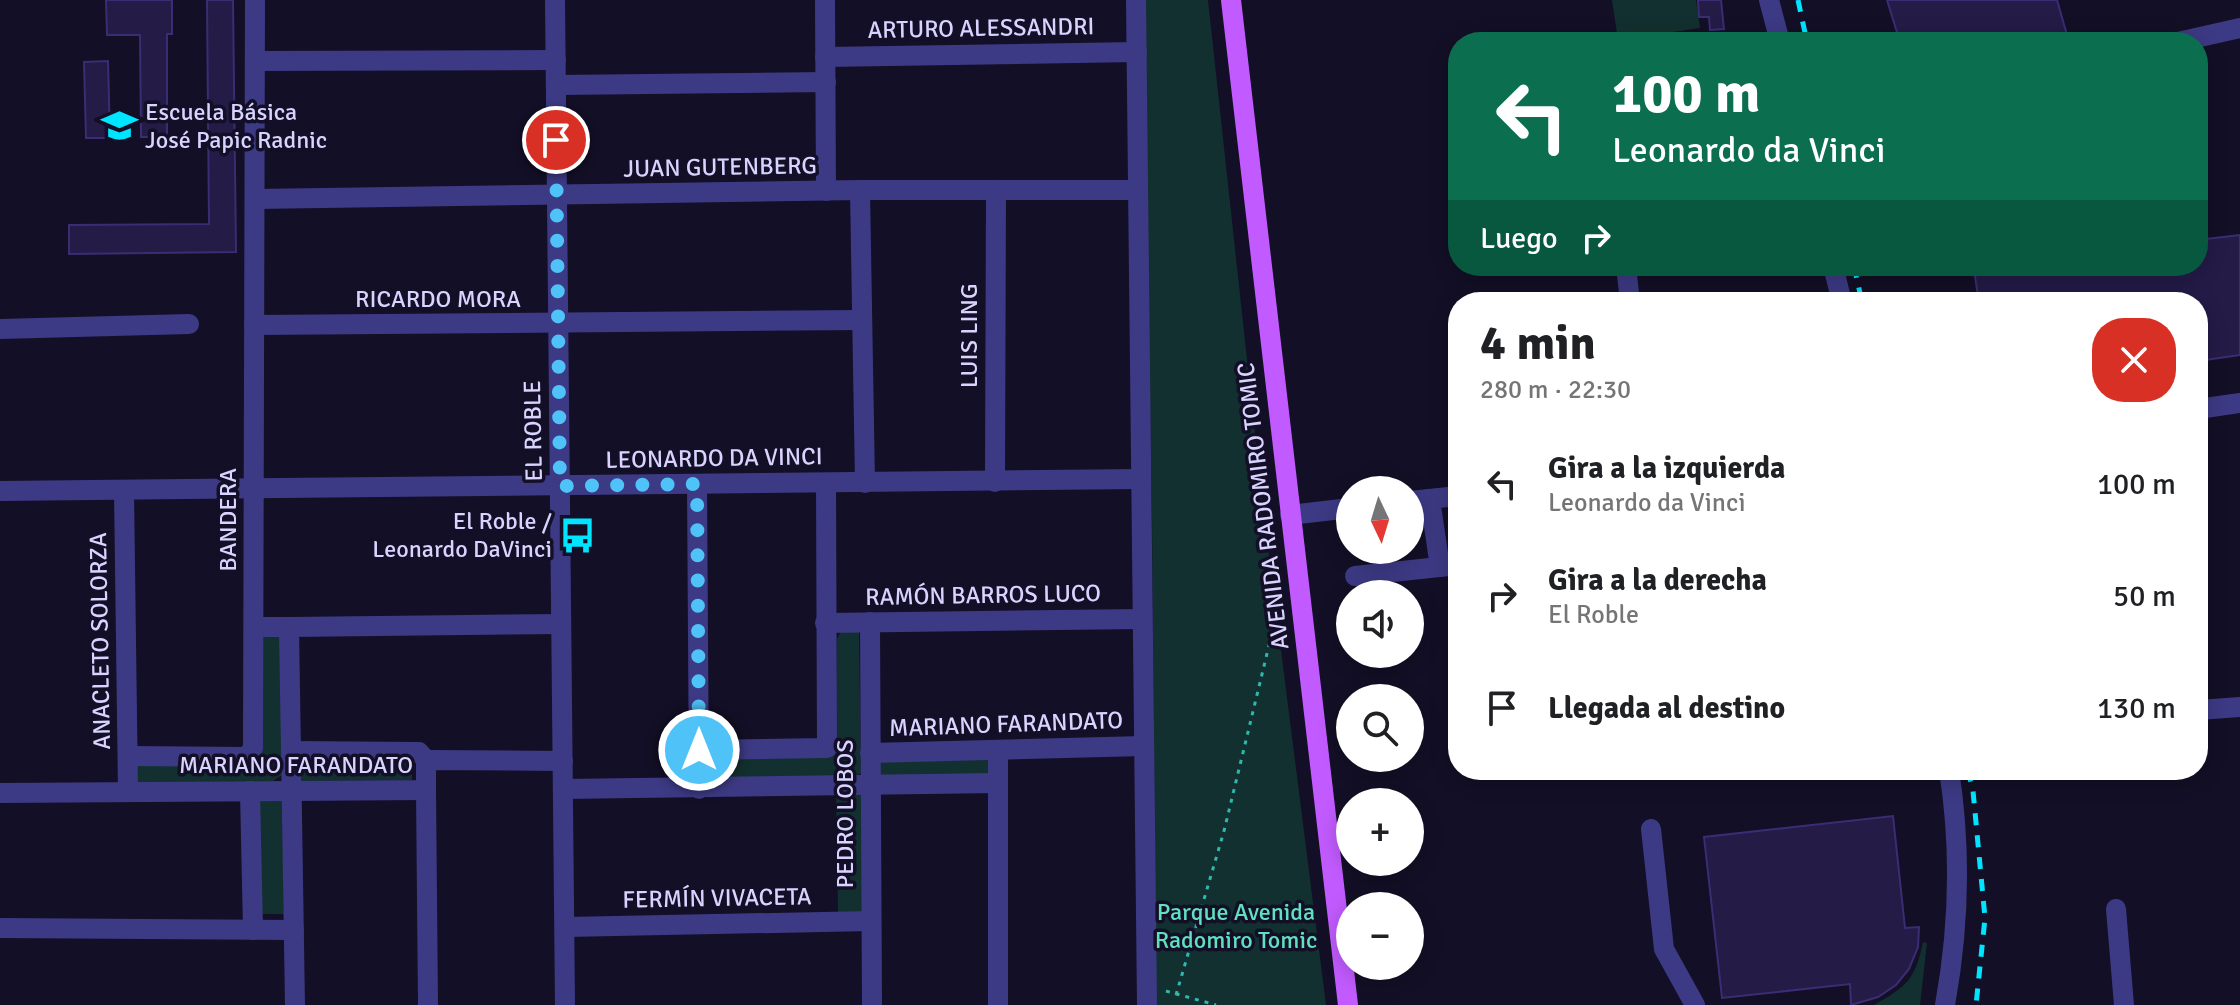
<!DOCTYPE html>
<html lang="es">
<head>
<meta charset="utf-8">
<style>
  body { margin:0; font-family:Signika,sans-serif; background:#f2f2f2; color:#202124; height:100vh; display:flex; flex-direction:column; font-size:30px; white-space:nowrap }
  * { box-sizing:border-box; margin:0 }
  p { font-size:26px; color:#757577 }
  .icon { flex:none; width:44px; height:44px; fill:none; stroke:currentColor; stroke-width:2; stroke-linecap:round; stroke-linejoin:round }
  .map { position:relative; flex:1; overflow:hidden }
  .details { position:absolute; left:1448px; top:292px; width:760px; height:488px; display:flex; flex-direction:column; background:#fff; border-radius:32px; box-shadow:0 4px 20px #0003 }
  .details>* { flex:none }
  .guide { position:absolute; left:1448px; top:32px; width:760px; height:244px; border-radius:32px; box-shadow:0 4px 20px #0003; background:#0b6e4f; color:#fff; overflow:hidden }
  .needle { width:52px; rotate:176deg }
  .controls { position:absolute; left:1336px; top:476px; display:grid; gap:16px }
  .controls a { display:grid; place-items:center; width:88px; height:88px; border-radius:50%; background:#fff; box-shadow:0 4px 20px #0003; font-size:40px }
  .pin { position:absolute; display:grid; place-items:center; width:68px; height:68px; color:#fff; margin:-34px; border:4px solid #fff; border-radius:50%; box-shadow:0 2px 8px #0007 }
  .me { position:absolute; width:88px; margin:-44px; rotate:0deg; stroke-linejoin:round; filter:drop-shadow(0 0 6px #0008) }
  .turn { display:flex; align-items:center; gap:28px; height:168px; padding:0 32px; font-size:36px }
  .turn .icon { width:104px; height:104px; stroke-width:2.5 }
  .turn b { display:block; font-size:56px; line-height:68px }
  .then { display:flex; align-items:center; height:76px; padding:0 32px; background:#0003; gap:16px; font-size:30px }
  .round { display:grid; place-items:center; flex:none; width:84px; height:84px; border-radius:32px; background:#f2f2f2 }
  .head { display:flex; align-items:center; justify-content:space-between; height:136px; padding:0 32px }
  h1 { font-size:48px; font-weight:800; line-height:60px }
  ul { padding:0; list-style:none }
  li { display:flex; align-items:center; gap:24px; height:112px; padding:0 32px }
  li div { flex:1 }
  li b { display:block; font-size:30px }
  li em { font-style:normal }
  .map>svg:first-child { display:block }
</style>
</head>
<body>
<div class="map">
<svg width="2240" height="1005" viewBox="0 0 2240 1005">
  <rect width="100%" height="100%" fill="#130f26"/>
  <!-- green -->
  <g fill="#12302f">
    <polygon points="1143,0 1208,0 1264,516 1326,1005 1156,1005 1152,518"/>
    <polygon points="1612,0 1696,0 1700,28 1618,40"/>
    <polygon points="841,631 859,631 861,773 851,778 718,781 710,776 711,761 716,756 832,756 836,747 837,639"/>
    <polygon points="280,633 282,775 273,781 139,783 132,778 132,763 254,759 262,634"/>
    <polygon points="990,758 990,778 880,778 880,759"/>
    <polygon points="412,760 412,780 302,781 302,761"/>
    <polygon points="836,793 861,793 863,912 838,912"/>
    <polygon points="282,795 284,914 259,914 258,796"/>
    <path d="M1923 942 1927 943 1920 1005H1874C1907 986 1915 980 1923 942Z"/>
  </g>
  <!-- building -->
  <g fill="#241b47" stroke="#3b2d73" stroke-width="2">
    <polygon points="106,0 172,0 172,34 167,34 167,137 141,137 140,35 107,35"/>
    <polygon points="207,0 233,0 236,252 69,254 69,225 209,224"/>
    <polygon points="1698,0 1721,0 1724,29 1710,30 1709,17 1699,17"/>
    <polygon points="1887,0 2057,0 2069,42 1900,42"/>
    <polygon points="108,61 110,138 86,138 84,62"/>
    <polygon points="2240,235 2240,355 2198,361 2198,302 1979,302 1974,270 2001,266 2198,266 2198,240"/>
    <polygon points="1893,816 1905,928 1919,927 1918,947 1909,969 1896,985 1878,997 1851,1005 1850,984 1722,998 1704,837"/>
  </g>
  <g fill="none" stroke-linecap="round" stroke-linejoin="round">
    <!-- path -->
    <g stroke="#2fb8b0" stroke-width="3" stroke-dasharray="4 6" stroke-linecap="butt">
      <polyline points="1166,991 1216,1005"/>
      <polyline points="1176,995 1224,831 1280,600"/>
    </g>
    <!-- minor -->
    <g stroke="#3d3a85" stroke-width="20">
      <polyline points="555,0 565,1005"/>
      <polyline points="825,0 826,191"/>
      <polyline points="1136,0 1147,1005"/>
      <polyline points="1769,0 1780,42"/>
      <polyline points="2178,42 2240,28"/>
      <polyline points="825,57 1137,52"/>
      <polyline points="255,61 556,60"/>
      <polyline points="556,85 826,82"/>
      <polyline points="860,190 865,483"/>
      <polyline points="255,199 860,190 1137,190"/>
      <polyline points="1626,266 1630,302"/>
      <polyline points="1833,266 1842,302"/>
      <polyline points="254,325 862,320"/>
      <polyline points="0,329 189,324"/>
      <polyline points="2198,409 2240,403"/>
      <polyline points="995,482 996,190"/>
      <polyline points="697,484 699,789"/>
      <polyline points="124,490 128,792"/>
      <polyline points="0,491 1140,479"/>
      <polyline points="1430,499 1440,567"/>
      <polyline points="1410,501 1458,496"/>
      <polyline points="1290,515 1350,508"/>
      <polyline points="1355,576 1458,565"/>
      <polyline points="870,622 872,1005"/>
      <polyline points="825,623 1142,619"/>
      <polyline points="254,627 289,627 295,1005"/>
      <polyline points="289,627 561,624"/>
      <polyline points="2198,710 2240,707"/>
      <polyline points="699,750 827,748 826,483"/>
      <polyline points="291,751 419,752 426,760"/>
      <polyline points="870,753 1144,746"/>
      <polyline points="128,756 247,757 253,748 255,0"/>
      <polyline points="563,789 998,783"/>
      <polyline points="426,790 428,1005"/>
      <polyline points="250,791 253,930"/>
      <polyline points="0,793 426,790 426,760 563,761"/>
      <polyline points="1651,829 1664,949 1695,1005"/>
      <polyline points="2116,909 2124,1005"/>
      <polyline points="565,927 871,921"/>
      <polyline points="0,928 294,930"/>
      <polyline points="998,1005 998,751"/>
      <path d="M1945 1005C1959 928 1961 847 1949 770"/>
    </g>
    <!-- major -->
    <polyline stroke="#c25bff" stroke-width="20" points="1231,0 1348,1005"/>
    <!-- rail -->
    <g stroke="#00e5ff" stroke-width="5" stroke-dasharray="12 10" stroke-linecap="butt">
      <polyline points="1798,0 1807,42"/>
      <polyline points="1854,266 1862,302"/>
      <polyline points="1968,770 1973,791 1985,918 1976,1005"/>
    </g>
  </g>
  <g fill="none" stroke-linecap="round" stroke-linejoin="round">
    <!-- route -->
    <polyline stroke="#4fc3f7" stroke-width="14" stroke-dasharray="0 25.2" points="556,140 560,486 697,484 699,750"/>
  </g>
  <!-- icons -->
  <defs>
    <symbol id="school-bare" viewBox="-9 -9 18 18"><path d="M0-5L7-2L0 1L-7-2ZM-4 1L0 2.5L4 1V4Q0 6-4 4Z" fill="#00e5ff" stroke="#130f26" stroke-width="2.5" paint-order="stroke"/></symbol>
    <symbol id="bus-bare" viewBox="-9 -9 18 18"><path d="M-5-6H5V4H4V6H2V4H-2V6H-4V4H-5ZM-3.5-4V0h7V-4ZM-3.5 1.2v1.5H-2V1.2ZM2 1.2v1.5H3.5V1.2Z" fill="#00e5ff" stroke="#130f26" stroke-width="2.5" paint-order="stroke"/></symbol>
  </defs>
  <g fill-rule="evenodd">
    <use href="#school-bare" x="94" y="100" width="51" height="51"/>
    <use href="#bus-bare" x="552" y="510" width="51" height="51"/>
  </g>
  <g text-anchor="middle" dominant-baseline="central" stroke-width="7" stroke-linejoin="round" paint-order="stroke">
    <!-- street labels -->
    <g font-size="24" fill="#d9d4ff" stroke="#130f26">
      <text transform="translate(981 28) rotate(-1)">ARTURO ALESSANDRI</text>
      <text transform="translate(720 167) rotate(-1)">JUAN GUTENBERG</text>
      <text x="438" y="299">RICARDO MORA</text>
      <text transform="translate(969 336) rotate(-90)">LUIS LING</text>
      <text transform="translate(533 431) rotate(-91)">EL ROBLE</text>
      <text transform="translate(714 458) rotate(-1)">LEONARDO DA VINCI</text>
      <text transform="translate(1263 506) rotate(-97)">AVENIDA RADOMIRO TOMIC</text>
      <text transform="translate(228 520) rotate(-90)">BANDERA</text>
      <text transform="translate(983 595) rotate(-1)">RAMÓN BARROS LUCO</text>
      <text transform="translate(100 641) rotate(-91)">ANACLETO SOLORZA</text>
      <text transform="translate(1006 724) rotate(-2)">MARIANO FARANDATO</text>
      <text x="296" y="765">MARIANO FARANDATO</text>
      <text transform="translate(845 814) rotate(-90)">PEDRO LOBOS</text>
      <text transform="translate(717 898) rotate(-1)">FERMÍN VIVACETA</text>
    </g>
    <!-- poi labels -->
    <g font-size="24" fill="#d9d4ff" stroke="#130f26" text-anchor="start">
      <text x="145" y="112">Escuela Básica<tspan x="145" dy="28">José Papic Radnic</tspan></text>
      <text x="552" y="521" text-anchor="end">El Roble /<tspan x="552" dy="28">Leonardo DaVinci</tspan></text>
    </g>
    <!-- park labels -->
    <g font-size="24" fill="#5fe0c0" stroke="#130f26">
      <text x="1236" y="912">Parque Avenida<tspan x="1236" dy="28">Radomiro Tomic</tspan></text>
    </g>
  </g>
</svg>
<div class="controls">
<a><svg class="needle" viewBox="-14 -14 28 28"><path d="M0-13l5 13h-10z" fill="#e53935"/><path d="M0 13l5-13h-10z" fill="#757577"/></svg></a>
<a><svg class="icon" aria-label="sound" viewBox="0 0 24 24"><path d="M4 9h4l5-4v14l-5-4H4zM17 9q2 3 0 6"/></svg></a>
<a><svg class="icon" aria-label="search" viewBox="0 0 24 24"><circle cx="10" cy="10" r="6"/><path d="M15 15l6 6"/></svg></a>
<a>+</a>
<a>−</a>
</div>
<div class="pin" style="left:556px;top:140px;background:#d93025"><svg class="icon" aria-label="arrive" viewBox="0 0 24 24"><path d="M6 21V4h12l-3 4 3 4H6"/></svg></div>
<svg class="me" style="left:699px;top:750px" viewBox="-20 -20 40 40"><circle r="17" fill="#4fc3f7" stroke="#fff" stroke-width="3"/><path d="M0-11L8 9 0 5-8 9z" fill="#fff"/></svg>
<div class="guide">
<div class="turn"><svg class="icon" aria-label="left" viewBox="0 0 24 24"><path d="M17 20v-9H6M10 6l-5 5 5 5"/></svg><div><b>100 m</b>Leonardo da Vinci</div></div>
<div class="then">Luego<svg class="icon" aria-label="right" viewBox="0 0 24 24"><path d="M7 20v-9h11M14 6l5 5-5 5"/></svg></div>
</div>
<section class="details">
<div class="head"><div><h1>4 min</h1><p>280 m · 22:30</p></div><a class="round" style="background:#d93025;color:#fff"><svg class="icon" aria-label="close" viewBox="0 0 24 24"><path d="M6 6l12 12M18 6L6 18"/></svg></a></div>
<ul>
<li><svg class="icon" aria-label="left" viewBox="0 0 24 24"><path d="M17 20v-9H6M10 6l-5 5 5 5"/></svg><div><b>Gira a la izquierda</b><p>Leonardo da Vinci</p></div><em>100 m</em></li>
<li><svg class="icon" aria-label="right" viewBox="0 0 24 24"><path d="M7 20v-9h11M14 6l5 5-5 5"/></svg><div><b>Gira a la derecha</b><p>El Roble</p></div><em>50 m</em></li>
<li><svg class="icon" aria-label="arrive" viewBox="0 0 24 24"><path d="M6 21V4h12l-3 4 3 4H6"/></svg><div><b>Llegada al destino</b></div><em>130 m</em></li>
</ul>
</section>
</div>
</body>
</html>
